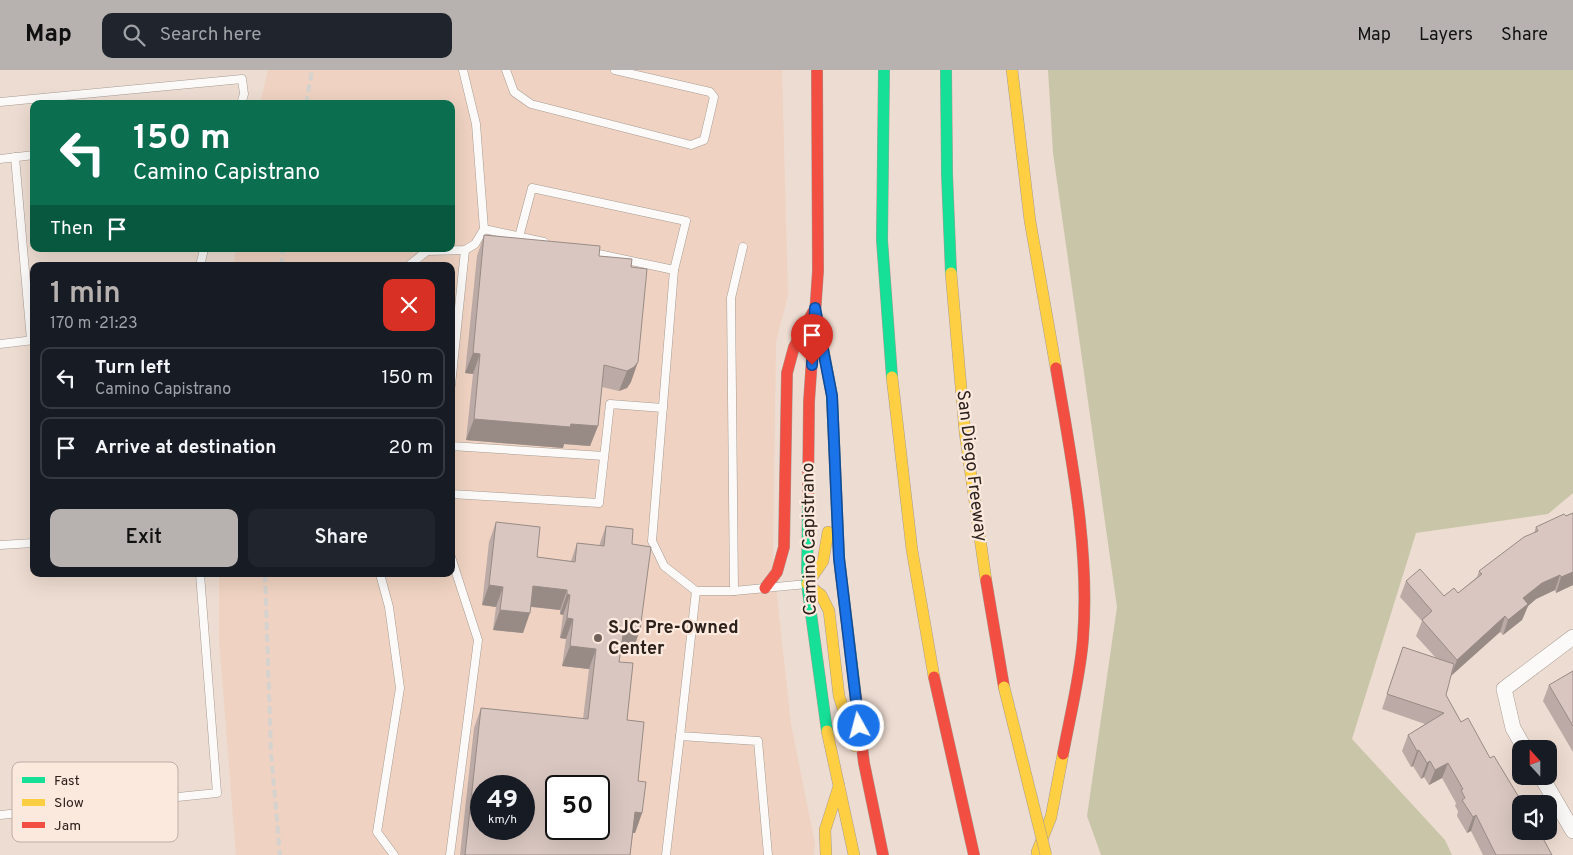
<!DOCTYPE html>
<html lang="en">
<head>
<meta charset="utf-8">
<style>
  body { margin:0; font-family:Overpass,sans-serif; background:#20242c; color:#f1f3f6; height:100vh; display:flex; flex-direction:column; font-size:19px; white-space:nowrap }
  * { box-sizing:border-box; margin:0 }
  p { font-size:16px; color:#9ea1a6 }
  .icon { flex:none; width:28px; height:28px; fill:none; stroke:currentColor; stroke-width:2; stroke-linecap:round; stroke-linejoin:round }
  .map { position:relative; flex:1; overflow:hidden }
  .panel { position:absolute; left:30px; top:192px; width:425px; height:315px; display:flex; flex-direction:column; background:#171b24; border-radius:10px; box-shadow:0 5px 20px #0002 }
  .panel>* { flex:none }
  .banner { position:absolute; left:30px; top:30px; width:425px; height:152px; border-radius:10px; box-shadow:0 5px 20px #0002; background:#0b6e4f; color:#fff; overflow:hidden }
  .needle { width:32px; rotate:339deg }
  .controls { position:absolute; left:1512px; top:670px; display:grid; gap:10px }
  .controls a { display:grid; place-items:center; width:45px; height:45px; border-radius:10px; background:#171b24; box-shadow:0 5px 20px #0002; font-size:25px }
  .speed { position:absolute; left:470px; top:705px; display:flex; gap:10px; font-size:25px; font-weight:700; text-align:center }
  .speed>* { display:grid; place-content:center; width:65px; height:65px; border-radius:50%; background:#171b24; box-shadow:0 5px 20px #0002; line-height:1 }
  .speed small { font-size:12px; font-weight:400 }
  .speed .limit { border:2px solid #111; border-radius:8px; background:#fff; color:#111 }
  .pin { position:absolute; display:grid; place-items:center; width:42px; height:42px; color:#fff; margin:-51px -21px; border-radius:50% 50% 50% 0; rotate:-45deg; box-shadow:0 0 5px #0007 }
  .pin .icon { rotate:45deg }
  .me { position:absolute; width:55px; margin:-28px; rotate:353deg; stroke-linejoin:round; filter:drop-shadow(0 0 4px #0008) }
  .turn { display:flex; align-items:center; gap:18px; height:105px; padding:0 20px; font-size:22px }
  .turn .icon { width:65px; height:65px; stroke-width:2.5 }
  .turn b { display:block; font-size:35px; line-height:42px }
  .then { display:flex; align-items:center; height:48px; padding:0 20px; background:#0003; gap:10px; font-size:19px }
  .round { display:grid; place-items:center; flex:none; width:52px; height:52px; border-radius:10px; background:#20242c }
  .summary { display:flex; align-items:center; justify-content:space-between; height:85px; padding:0 20px }
  h1 { font-size:30px; font-weight:600; line-height:38px; color:#b7b2b0 }
  .cta { display:flex; gap:10px; margin-top:auto; padding:10px 20px }
  .cta a { flex:1; height:58px; border-radius:10px; background:#b7b2b0; color:#111; font-size:20px; font-weight:600; line-height:58px; text-align:center }
  .cta a+a { background:#20242c; color:#f1f3f6 }
  ul { padding:0; list-style:none }
  li { display:flex; align-items:center; gap:15px; height:62px; margin:0 10px 8px; padding:0 10px; border:2px solid #363941; border-radius:10px }
  li div { flex:1 }
  li b { display:block; font-size:19px }
  li em { font-style:normal }
  header { display:flex; align-items:center; gap:30px; box-sizing:border-box; height:70px; padding:0 25px; background:#b7b2b0; color:#111 }
  header strong { font-size:24px }
  nav { display:flex; gap:28px; margin-inline-start:auto; font-size:18px }
  .search { width:350px; height:45px; background:#20242c; display:flex; align-items:center; gap:12px; box-sizing:border-box; padding:0 18px; border-radius:10px; color:#9ea1a6; font-size:19px }
  .map>svg:first-child { display:block }
</style>
</head>
<body>
<header>
<strong>Map</strong>
<div class="search"><svg class="icon" aria-label="search" viewBox="0 0 24 24"><circle cx="10" cy="10" r="6"/><path d="M15 15l6 6"/></svg>Search here</div>
<nav><a>Map</a><a>Layers</a><a>Share</a></nav>
</header>
<div class="map">
<svg width="1573" height="785" viewBox="0 0 1573 785">
  <rect width="100%" height="100%" fill="#eddcd1"/>
  <!-- built -->
  <path fill="#efd2c1" fill-rule="evenodd" d="M268 0H782L788 225 776 272 773 488 791 654 815 774 814 785H236L219 569V504H451V196H233L236 179H451V34H260ZM481 716H524V759H481ZM556 716H599V759H556Z"/>
  <!-- green -->
  <polygon fill="#c9c5a8" points="1048,0 1573,0 1573,423 1548,444 1416,463 1352,669 1445,770 1452,785 1101,785 1087,746 1117,537 1053,83"/>
  <g fill="none" stroke-linecap="round" stroke-linejoin="round">
    <defs>
      <g id="lane">
        <polyline points="506,0 514,22 531,34 691,75 704,70 714,27 710,22 615,0"/>
        <polyline points="0,32 242,9 244,24 241,34"/>
        <polyline points="15,87 31,270"/>
        <polyline points="0,89 34,85"/>
        <polyline points="484,159 544,172"/>
        <polyline points="519,167 532,118 686,151 674,200"/>
        <polyline points="589,182 674,200 652,471 664,496 696,521 734,521 807,514"/>
        <polyline points="200,196 204,179"/>
        <polyline points="408,196 427,181 465,180 475,174 484,159 476,54 463,0"/>
        <polyline points="0,274 34,270"/>
        <polyline points="451,315 465,180"/>
        <polyline points="451,376 604,386"/>
        <polyline points="451,424 599,433 610,334 663,338"/>
        <polyline points="0,475 34,473"/>
        <polyline points="380,504 389,537 400,618 377,762 394,785"/>
        <polyline points="696,521 680,666 758,671 768,785"/>
        <polyline points="734,521 731,228 743,177"/>
        <polyline points="0,745 217,723 200,504"/>
        <polyline points="450,785 478,570 451,487"/>
        <polyline points="666,785 680,666"/>
      </g>
      <g id="street">
        <polyline points="1525,679 1513,658 1504,619 1573,567"/>
        <polyline points="1541,706 1573,761"/>
      </g>
      <g id="fast">
        <polyline points="884,0 882,170 892,307"/>
        <polyline points="946,0 947,104 951,203"/>
        <polyline points="821,268 832,326 839,488 855,620"/>
        <polyline points="808,430 807,514 827,661"/>
      </g>
      <g id="slow">
        <polyline points="1012,0 1030,151 1056,298"/>
        <polyline points="951,203 965,363 986,510"/>
        <polyline points="892,307 912,480 934,607"/>
        <polyline points="828,462 823,491 807,514 821,525 829,541 839,626 855,676"/>
        <polyline points="827,661 854,785"/>
        <polyline points="1037,782 1051,747 1063,684"/>
        <polyline points="826,785 825,760 839,716"/>
      </g>
      <g id="jam">
        <path d="M1056 298C1071 387 1090 478 1083 569 1080 607 1070 646 1063 684"/>
        <polyline points="808,430 809,332 818,201 817,0"/>
        <polyline points="986,510 1004,617"/>
        <polyline points="765,518 777,502 784,477 787,303 794,277 813,242"/>
        <polyline points="934,607 974,785"/>
        <polyline points="855,620 864,693 883,785"/>
      </g>
    </defs>
    <!-- lane casing -->
    <use href="#lane" stroke="#a79b92" stroke-width="9"/>
    <!-- street casing -->
    <use href="#street" stroke="#a79b92" stroke-width="16"/>
    <!-- fast casing -->
    <use href="#fast" stroke="#a79b92" stroke-width="12"/>
    <!-- slow casing -->
    <use href="#slow" stroke="#a79b92" stroke-width="12"/>
    <!-- jam casing -->
    <use href="#jam" stroke="#a79b92" stroke-width="12"/>
    <!-- lane -->
    <use href="#lane" stroke="#fcfaf8" stroke-width="8"/>
    <!-- street -->
    <use href="#street" stroke="#fcfaf8" stroke-width="15"/>
    <!-- fast -->
    <use href="#fast" stroke="#16e098" stroke-width="11"/>
    <!-- slow -->
    <use href="#slow" stroke="#ffcf43" stroke-width="11"/>
    <!-- jam -->
    <use href="#jam" stroke="#f24e42" stroke-width="11"/>
    <!-- rail -->
    <g stroke="#d6d2ce" stroke-width="4" stroke-dasharray="8 4" stroke-linecap="butt">
      <polyline points="306,34 312,0"/>
      <polyline points="281,196 283,179"/>
      <polyline points="265,504 271,683 280,785"/>
    </g>
    <defs>
      <polyline id="slow-bridge" points="1004,617 1046,785"/>
    </defs>
    <!-- slow-bridge casing -->
    <use href="#slow-bridge" stroke="#a79b92" stroke-width="12" stroke-linecap="butt"/>
    <!-- slow-bridge -->
    <use href="#slow-bridge" stroke="#ffcf43" stroke-width="11"/>
  </g>
  <!-- wall -->
  <g fill="#bbaaa5">
    <polygon points="484,165 599,186 631,197 631,312 627,318 619,321 602,317 598,356 590,376 564,374 563,378 466,370 473,304 465,303 477,186"/>
    <polygon points="1573,443 1573,515 1556,523 1555,520 1536,529 1528,536 1522,550 1503,565 1500,562 1451,605 1446,625 1461,652 1490,688 1552,785 1483,785 1471,761 1467,763 1457,746 1458,741 1455,736 1456,733 1442,708 1429,715 1424,707 1421,709 1413,696 1411,697 1402,681 1408,665 1425,654 1382,639 1403,577 1436,588 1416,566 1422,551 1400,527 1406,511 1444,526 1458,523 1477,507 1479,501 1534,463 1536,457"/>
    <polygon points="496,452 537,487 571,491 577,473 599,476 606,456 632,474 633,580 621,579 619,592 627,650 638,711 642,743 635,763 633,763 630,785 460,785 474,658 481,638 583,649 589,599 562,596 566,569 560,568 563,545 560,544 560,540 531,537 523,563 493,560 496,537 482,535 489,472"/>
    <polygon points="1573,601 1573,682 1543,631 1549,615"/>
  </g>
  <!-- shaded-wall -->
  <g fill="#988b86">
    <polygon points="473,283 480,284 473,304 465,303"/>
    <polygon points="638,292 631,312 627,318 619,321 627,301"/>
    <polygon points="474,349 571,354 598,356 590,376 564,374 563,378 466,370"/>
    <polygon points="1573,502 1573,515 1556,523 1561,507"/>
    <polygon points="1560,505 1555,520 1536,529 1528,536 1522,550 1503,565 1508,550 1523,528 1542,513"/>
    <polygon points="489,515 503,517 496,537 482,535"/>
    <polygon points="533,516 567,520 560,540 526,536"/>
    <polygon points="567,524 570,525 563,545 560,544"/>
    <polygon points="500,540 530,543 523,563 493,560"/>
    <polygon points="1505,546 1500,562 1451,606 1457,590"/>
    <polygon points="567,548 573,549 566,569 560,568"/>
    <polygon points="624,558 640,560 633,580 616,578"/>
    <polygon points="570,576 596,579 589,599 562,596"/>
    <polygon points="1419,680 1413,696 1411,697 1417,681"/>
    <polygon points="1430,691 1424,707 1421,709 1427,693"/>
    <polygon points="1448,693 1442,708 1429,715 1435,700"/>
    <polygon points="635,742 642,743 635,763 628,762"/>
    <polygon points="1476,745 1471,761 1467,763 1473,747"/>
  </g>
  <!-- building -->
  <g fill="#d9c6c0" stroke="#988b86" fill-rule="evenodd">
    <polygon points="484,165 600,176 599,186 632,189 631,197 647,199 638,292 634,297 627,301 604,295 598,356 571,354 570,357 474,349 480,284 473,283"/>
    <polygon points="1573,443 1573,502 1561,507 1560,505 1542,513 1523,528 1528,534 1508,550 1505,546 1457,590 1422,550 1432,541 1406,511 1420,499 1444,526 1454,518 1458,523 1482,504 1479,501 1524,467 1538,461 1536,457 1564,444 1566,446"/>
    <path d="M496 452 540 457 537 487 575 492 577 473 604 476 606 456 633 459 632 474 651 477 640 560 624 558 619 592 633 593 627 650 644 652 638 711 646 712 642 743 635 742 630 785H465L481 638 588 649 596 579 570 576 573 549 567 548 570 525 567 524V520L533 516 530 543 500 540 503 517 489 515ZM481 716H524V759H481ZM556 716H599V759H556Z"/>
    <polygon points="1403,577 1454,594 1446,625 1461,652 1468,648 1490,688 1494,686 1523,734 1521,734 1521,761 1539,761 1552,785 1496,785 1476,745 1473,747 1462,730 1465,728 1461,720 1463,719 1448,693 1435,700 1430,691 1427,693 1419,680 1417,681 1408,665 1444,643 1387,624"/>
    <polygon points="1573,601 1573,656 1549,615"/>
  </g>
  <g fill="none" stroke-linecap="round" stroke-linejoin="round">
    <defs>
      <polyline id="route" points="812,295 815,238 832,326 839,488 859,656"/>
    </defs>
    <!-- route casing -->
    <use href="#route" stroke="#114b97" stroke-width="12"/>
    <!-- route -->
    <use href="#route" stroke="#1a73e8" stroke-width="9"/>
  </g>
  <!-- markers -->
  <circle fill="#70625b" stroke="#fce9de" stroke-width="2" cx="598" cy="568" r="5"/>
  <g text-anchor="middle" dominant-baseline="central" stroke-width="4.5" stroke-linejoin="round" paint-order="stroke">
    <!-- street labels -->
    <g font-size="18" fill="#2d211b" stroke="#fce9de">
      <text transform="translate(971 396) rotate(83)">San Diego Freeway</text>
      <text transform="translate(810 469) rotate(-91)">Camino Capistrano</text>
    </g>
    <!-- poi labels -->
    <g font-size="18" font-weight="bold" fill="#2d211b" stroke="#fce9de" text-anchor="start">
      <text x="608" y="558">SJC Pre-Owned<tspan x="608" dy="21">Center</tspan></text>
    </g>
  </g>
  <!-- legend -->
  <rect x="12" y="692" width="166" height="80" rx="8" fill="#fce9de" stroke="#beada4" stroke-width="1"/>
  <rect x="22" y="707" width="23" height="6" fill="#16e098"/>
  <rect x="22" y="729" width="23" height="7" fill="#ffcf43"/>
  <rect x="22" y="752" width="23" height="6" fill="#f24e42"/>
  <g font-size="14" fill="#2d211b">
    <text x="54" y="715">Fast</text>
    <text x="54" y="737">Slow</text>
    <text x="54" y="760">Jam</text>
  </g>
</svg>
<div class="controls">
<a><svg class="needle" viewBox="-14 -14 28 28"><path d="M0-13l5 13h-10z" fill="#e53935"/><path d="M0 13l5-13h-10z" fill="#9ea1a6"/></svg></a>
<a><svg class="icon" aria-label="sound" viewBox="0 0 24 24"><path d="M4 9h4l5-4v14l-5-4H4zM17 9q2 3 0 6"/></svg></a>
</div>
<div class="speed"><div>49<small>km/h</small></div><div class="limit">50</div></div>
<div class="pin" style="left:812px;top:295px;background:#d93025"><svg class="icon" aria-label="arrive" viewBox="0 0 24 24"><path d="M6 21V4h12l-3 4 3 4H6"/></svg></div>
<svg class="me" style="left:859px;top:656px" viewBox="-20 -20 40 40"><circle r="17" fill="#1a73e8" stroke="#fff" stroke-width="3"/><path d="M0-11L8 9 0 5-8 9z" fill="#fff"/></svg>
<div class="banner">
<div class="turn"><svg class="icon" aria-label="left" viewBox="0 0 24 24"><path d="M17 20v-9H6M10 6l-5 5 5 5"/></svg><div><b>150 m</b>Camino Capistrano</div></div>
<div class="then">Then<svg class="icon" aria-label="arrive" viewBox="0 0 24 24"><path d="M6 21V4h12l-3 4 3 4H6"/></svg></div>
</div>
<section class="panel">
<div class="summary"><div><h1>1 min</h1><p>170 m · 21:23</p></div><a class="round" style="background:#d93025;color:#fff"><svg class="icon" aria-label="close" viewBox="0 0 24 24"><path d="M6 6l12 12M18 6L6 18"/></svg></a></div>
<ul>
<li><svg class="icon" aria-label="left" viewBox="0 0 24 24"><path d="M17 20v-9H6M10 6l-5 5 5 5"/></svg><div><b>Turn left</b><p>Camino Capistrano</p></div><em>150 m</em></li>
<li><svg class="icon" aria-label="arrive" viewBox="0 0 24 24"><path d="M6 21V4h12l-3 4 3 4H6"/></svg><div><b>Arrive at destination</b></div><em>20 m</em></li>
</ul>
<div class="cta"><a>Exit</a><a>Share</a></div>
</section>
</div>
</body>
</html>
